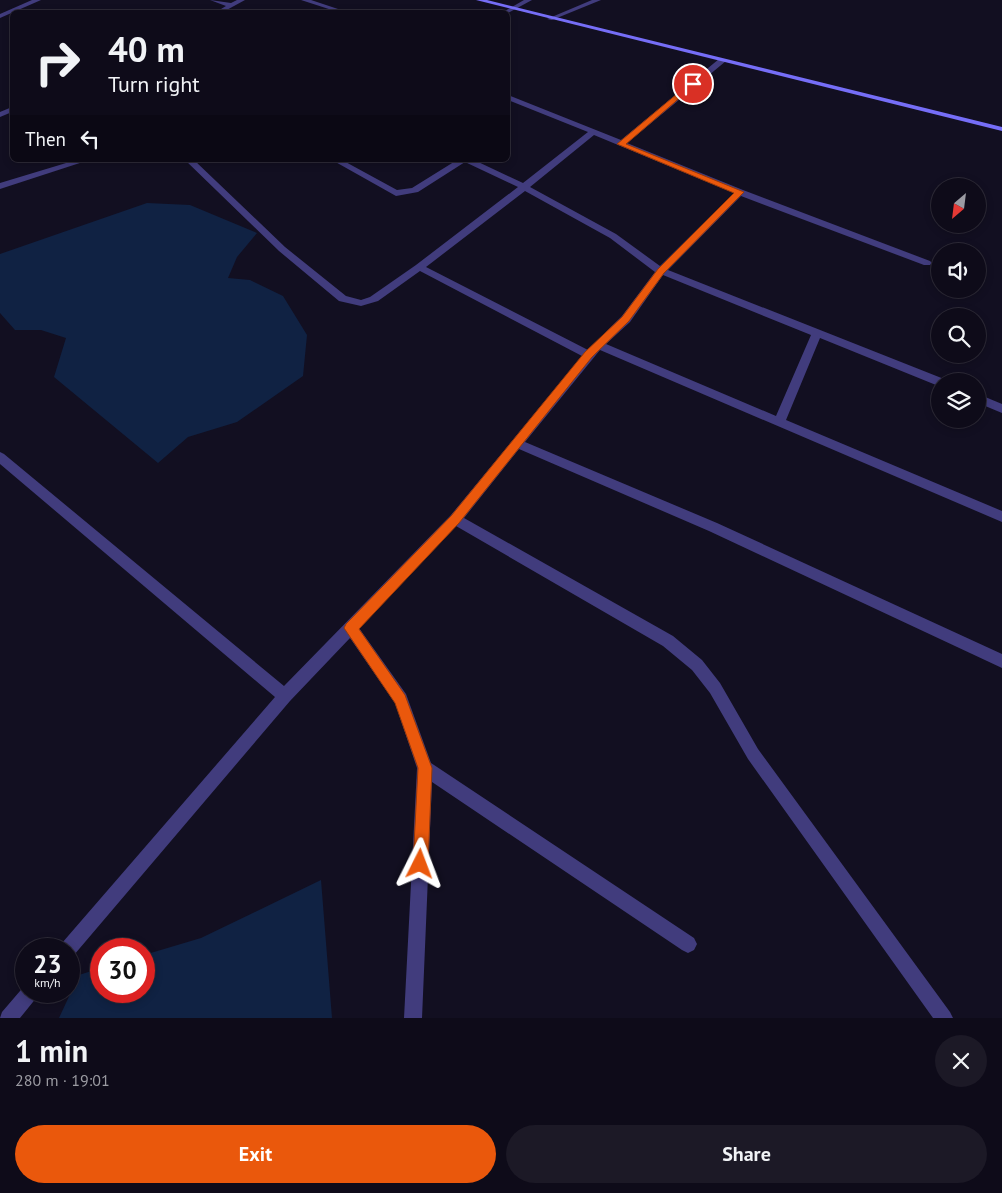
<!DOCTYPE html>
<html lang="en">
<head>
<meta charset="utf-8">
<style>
  body { margin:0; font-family:"PT Sans",sans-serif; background:#1c1926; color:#f1f3f6; height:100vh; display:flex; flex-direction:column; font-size:19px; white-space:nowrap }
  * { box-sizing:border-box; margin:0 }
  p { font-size:16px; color:#9b9ba2 }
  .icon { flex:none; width:28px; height:28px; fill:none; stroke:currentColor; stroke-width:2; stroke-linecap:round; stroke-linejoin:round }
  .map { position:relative; height:1018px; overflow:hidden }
  .details { display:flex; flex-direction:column; background:#0e0b19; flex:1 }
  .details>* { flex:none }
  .banner { position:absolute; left:10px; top:10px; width:500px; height:152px; border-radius:8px; box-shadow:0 2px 8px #0003,0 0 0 1px #2e2b38; background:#0e0b19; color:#f1f3f6; overflow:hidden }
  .needle { width:32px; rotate:208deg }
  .buttons { position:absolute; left:931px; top:178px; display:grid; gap:10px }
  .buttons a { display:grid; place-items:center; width:55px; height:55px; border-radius:50%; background:#0e0b19; box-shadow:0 2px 8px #0003,0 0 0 1px #2e2b38; font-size:25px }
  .speed { position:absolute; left:15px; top:938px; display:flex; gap:10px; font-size:25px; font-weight:700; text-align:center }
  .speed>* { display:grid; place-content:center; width:65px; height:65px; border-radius:50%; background:#0e0b19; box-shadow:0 2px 8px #0003,0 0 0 1px #2e2b38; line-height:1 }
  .speed small { font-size:12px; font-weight:400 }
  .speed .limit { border:8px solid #d22; background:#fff; color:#111 }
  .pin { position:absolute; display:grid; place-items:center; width:42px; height:42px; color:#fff; margin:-21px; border:2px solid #fff; border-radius:50%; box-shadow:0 1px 5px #0007 }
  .me { position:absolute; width:55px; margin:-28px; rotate:3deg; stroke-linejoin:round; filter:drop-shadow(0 0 4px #0008) }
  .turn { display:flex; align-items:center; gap:18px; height:105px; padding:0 15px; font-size:22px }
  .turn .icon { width:65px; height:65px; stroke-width:2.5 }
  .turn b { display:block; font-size:35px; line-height:42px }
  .then { display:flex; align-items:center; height:48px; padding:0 15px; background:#0003; gap:10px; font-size:19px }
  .round { display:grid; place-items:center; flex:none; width:52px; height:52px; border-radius:26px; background:#1c1926 }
  .headline { display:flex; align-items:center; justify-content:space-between; height:85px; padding:0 15px }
  h1 { font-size:30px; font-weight:800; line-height:38px }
  .primary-button { display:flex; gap:10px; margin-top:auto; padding:10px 15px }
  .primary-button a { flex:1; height:58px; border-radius:30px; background:#ea580c; color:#fff; font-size:20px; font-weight:800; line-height:58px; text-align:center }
  .primary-button a+a { background:#1c1926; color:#f1f3f6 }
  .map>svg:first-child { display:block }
</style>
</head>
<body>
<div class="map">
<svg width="1002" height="1018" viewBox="0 0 1002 1018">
  <rect width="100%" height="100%" fill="#120f21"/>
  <!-- water -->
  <g fill="#102243">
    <polygon points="147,203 190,205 257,233 237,257 228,278 250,280 283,296 307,335 303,376 237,422 188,437 158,463 54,377 66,338 41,330 15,330 0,313 0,254"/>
    <polygon points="321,880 332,1018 59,1018 79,975 101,968 101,991 144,991 144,955 201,938"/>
  </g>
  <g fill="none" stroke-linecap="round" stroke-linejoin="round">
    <!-- street -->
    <g fill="#413c7d" fill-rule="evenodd">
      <polygon points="32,0 41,0 0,18 0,14"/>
      <polygon points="210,0 231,3 237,0 245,0 223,12 216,12 226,6"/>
      <polygon points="301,0 311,0 347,12 338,12"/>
      <polygon points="524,0 532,0 508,13 503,12"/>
      <polygon points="592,0 601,0 552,20 547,19"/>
      <path d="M719 59 726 61 627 143 743 190 930 261 932 263 930 265H924L741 196 668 270 944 379 945 381H940V386L936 385 820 338 786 420 1002 511V522L600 350 525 442 717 523 1002 654V668L709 531 519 449 464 518 673 636 702 660 720 683 758 749 950 1012 953 1018H933L748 759 710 693 692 670 663 646 456 526 359 628 406 694 431 763 694 938 697 944 694 950 688 953 682 950 432 782 422 1018H404L417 768 395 703 350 638 290 701 74 955 69 957V949H59L62 943 275 697 0 464V452L4 454 284 686 451 515 582 356 420 271 378 301 361 306 339 301 279 251 185 160H194L285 247 346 296 361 300 370 297 416 265 518 187 465 162 418 192 396 196 332 160H342L397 190 412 188 457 160H474L523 183 588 132 508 100V95L621 140ZM594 135 734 193 660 266 616 234 530 187ZM525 191 610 238 655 272 622 316 588 350 426 267ZM663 275 811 335 776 416 606 344 630 322Z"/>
      <polygon points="12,107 12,112 0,117 0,112"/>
      <polygon points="76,160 89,160 0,189 0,183"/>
      <polygon points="978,394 1002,404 1002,413 978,403"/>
      <polygon points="26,984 26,991 40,991 37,997 20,1018 0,1018 2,1012"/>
    </g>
    <!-- secondary -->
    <polygon fill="#766ef7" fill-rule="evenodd" points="476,0 487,0 1002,127 1002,131"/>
  </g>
  <!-- route -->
  <polygon fill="#ea580c" stroke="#983908" points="690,83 696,84 626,144 744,192 664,273 629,321 592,357 459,523 359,629 405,695 432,768 428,864 426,869 420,872 415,869 413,864 418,768 395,703 344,628 346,624 451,516 585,352 622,317 658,269 734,193 617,144"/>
</svg>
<div class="buttons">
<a><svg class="needle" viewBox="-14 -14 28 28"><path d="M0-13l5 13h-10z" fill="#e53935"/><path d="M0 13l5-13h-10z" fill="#9b9ba2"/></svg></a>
<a><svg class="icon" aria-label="sound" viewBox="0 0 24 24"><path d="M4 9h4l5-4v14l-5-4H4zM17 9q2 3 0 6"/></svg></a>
<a><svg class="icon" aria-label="search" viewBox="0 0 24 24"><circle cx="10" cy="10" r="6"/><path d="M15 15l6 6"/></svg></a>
<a><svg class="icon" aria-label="layers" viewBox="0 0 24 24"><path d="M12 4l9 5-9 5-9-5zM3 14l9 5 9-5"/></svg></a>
</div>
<div class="speed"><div>23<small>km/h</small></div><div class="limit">30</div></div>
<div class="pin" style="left:693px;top:84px;background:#d93025"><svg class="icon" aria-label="arrive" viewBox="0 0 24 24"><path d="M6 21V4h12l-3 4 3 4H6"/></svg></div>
<svg class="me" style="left:420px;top:864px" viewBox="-20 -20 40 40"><path d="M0-17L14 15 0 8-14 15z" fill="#ea580c" stroke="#fff" stroke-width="4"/></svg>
<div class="banner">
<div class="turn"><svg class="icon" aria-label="right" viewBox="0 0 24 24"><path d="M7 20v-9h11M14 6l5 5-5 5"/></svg><div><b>40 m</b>Turn right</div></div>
<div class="then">Then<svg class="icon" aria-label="left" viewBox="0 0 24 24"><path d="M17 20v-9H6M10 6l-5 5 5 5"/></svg></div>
</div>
</div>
<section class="details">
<div class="headline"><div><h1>1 min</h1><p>280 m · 19:01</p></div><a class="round"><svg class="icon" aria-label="close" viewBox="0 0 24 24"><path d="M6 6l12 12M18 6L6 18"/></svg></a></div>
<div class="primary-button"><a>Exit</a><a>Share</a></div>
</section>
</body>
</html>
